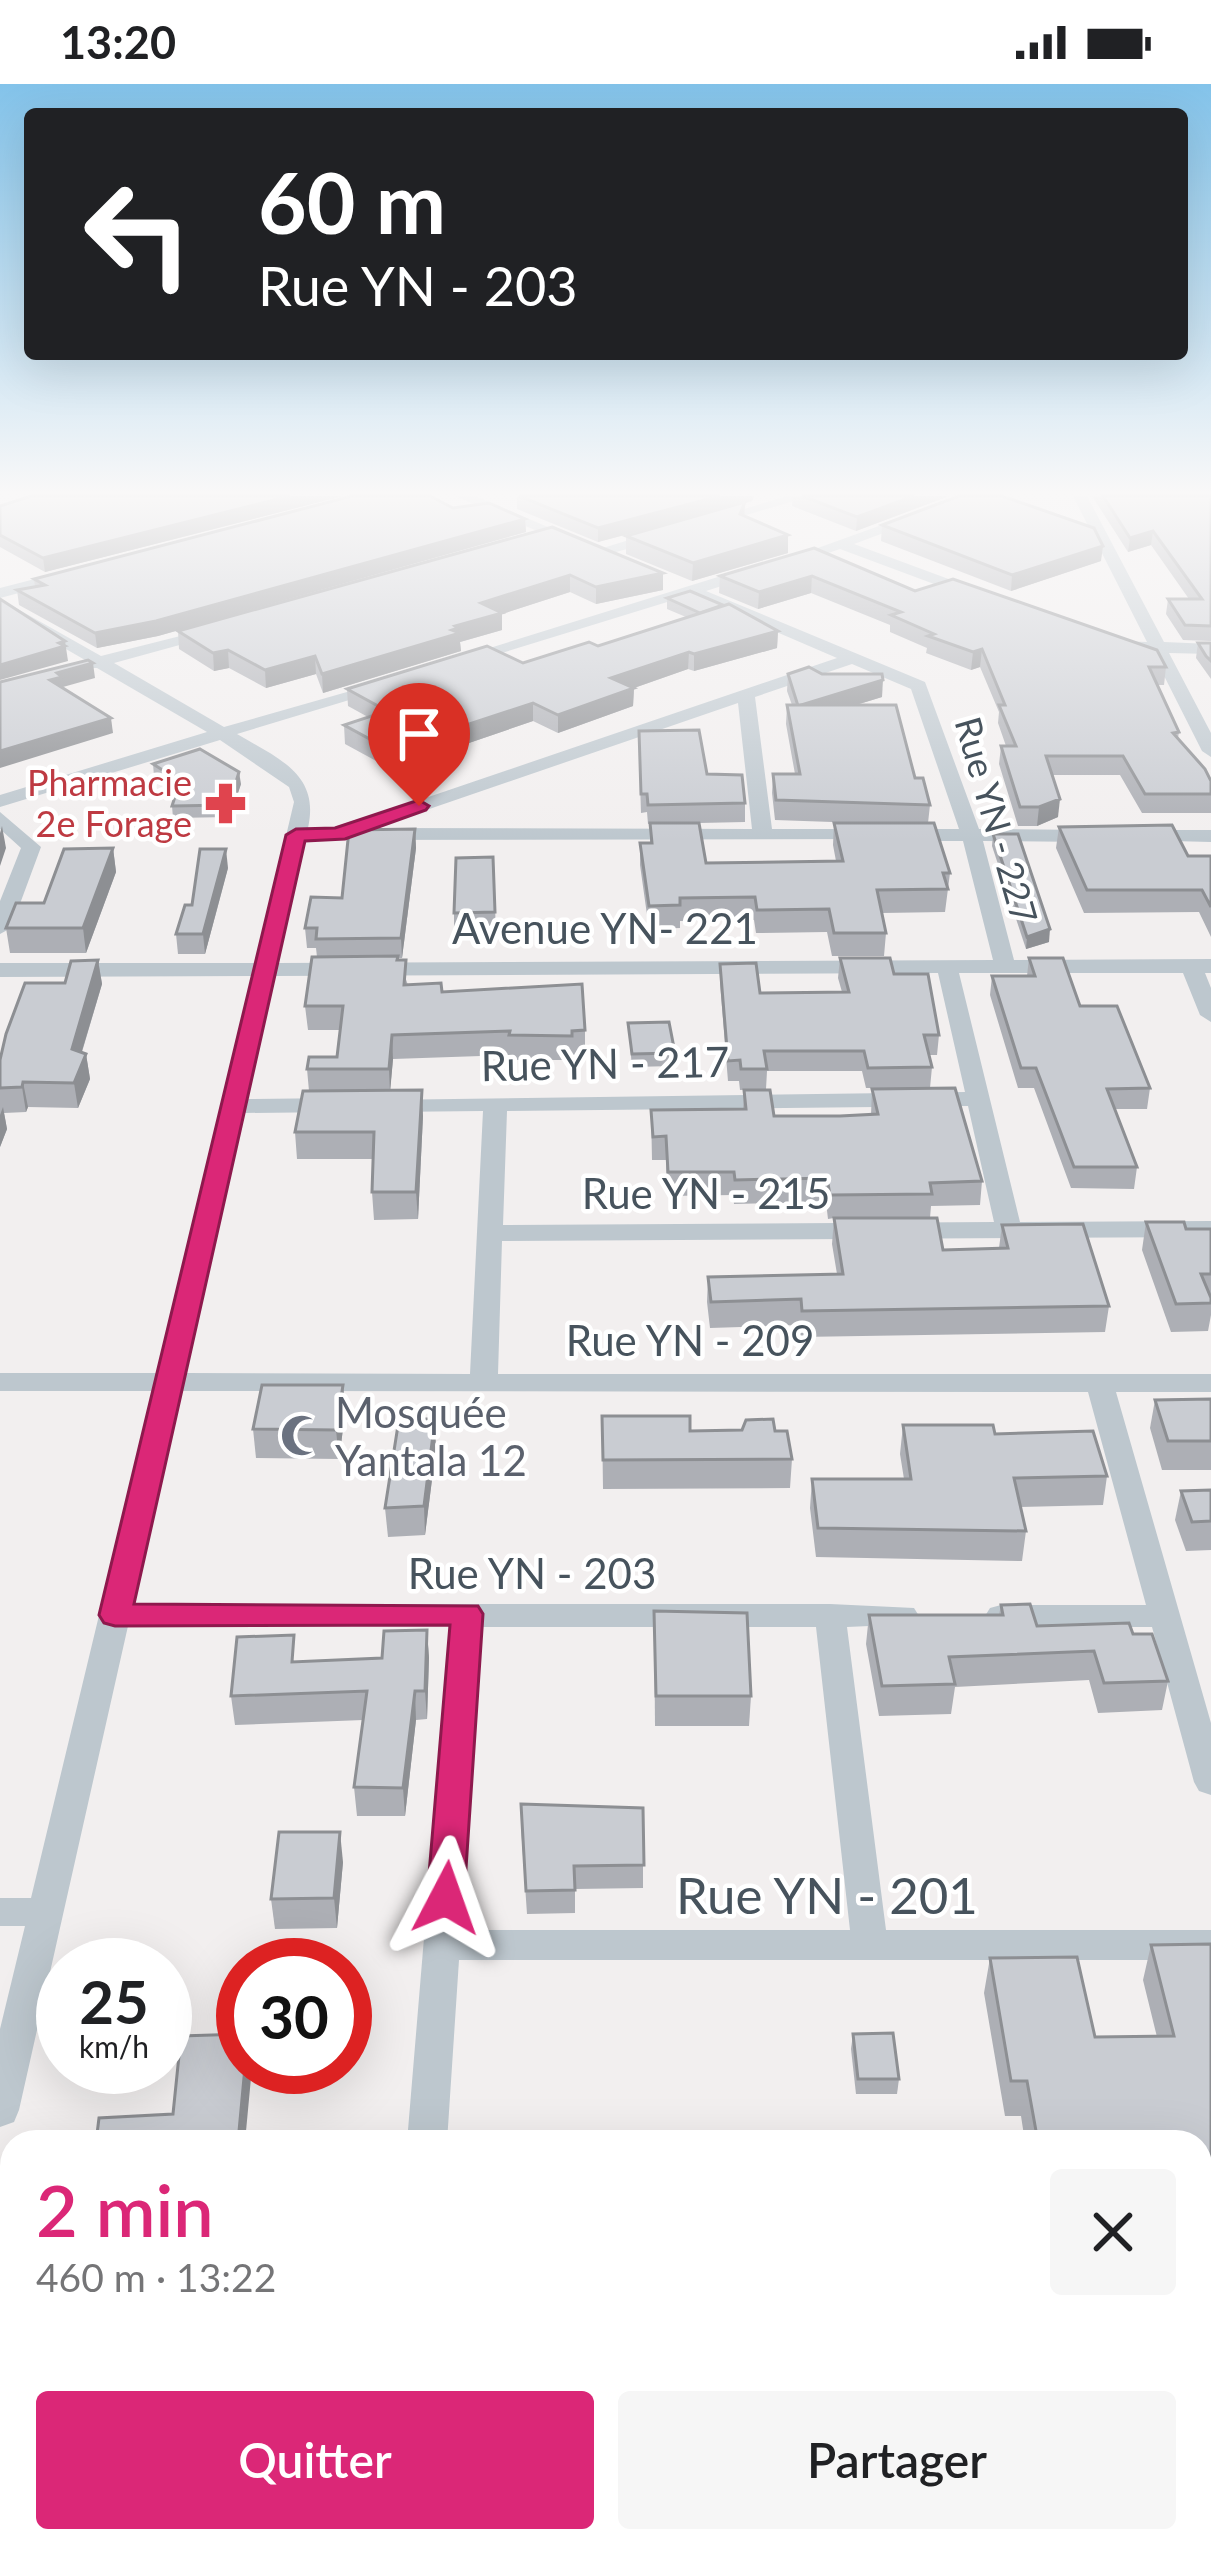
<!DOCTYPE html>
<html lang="fr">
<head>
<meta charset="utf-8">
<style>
  body { margin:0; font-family:Lato,sans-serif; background:#f6f6f6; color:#202124; height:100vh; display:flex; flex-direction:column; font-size:45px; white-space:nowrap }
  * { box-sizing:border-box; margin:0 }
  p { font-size:39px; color:#757577 }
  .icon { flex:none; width:66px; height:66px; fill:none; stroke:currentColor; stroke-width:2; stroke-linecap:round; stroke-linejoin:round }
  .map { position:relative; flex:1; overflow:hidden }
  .sheet { position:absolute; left:0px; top:2046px; width:1212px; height:423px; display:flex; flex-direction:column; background:#fff; border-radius:36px 36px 0 0; box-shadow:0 12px 48px #0002 }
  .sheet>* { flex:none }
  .top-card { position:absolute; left:24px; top:24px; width:1164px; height:252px; border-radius:12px; box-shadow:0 12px 48px #0002; background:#202124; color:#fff; overflow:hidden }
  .speed { position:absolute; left:36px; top:1854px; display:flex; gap:24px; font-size:60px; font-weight:700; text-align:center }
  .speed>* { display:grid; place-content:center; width:156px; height:156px; border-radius:50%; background:#fff; box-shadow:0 12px 48px #0002; line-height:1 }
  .speed small { font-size:30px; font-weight:400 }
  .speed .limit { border:18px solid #d22; background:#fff; color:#111 }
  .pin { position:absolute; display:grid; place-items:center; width:102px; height:102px; color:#fff; margin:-123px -51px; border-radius:50% 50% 50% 0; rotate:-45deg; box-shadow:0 0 12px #0007 }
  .pin .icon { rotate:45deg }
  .me { position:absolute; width:132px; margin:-66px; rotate:4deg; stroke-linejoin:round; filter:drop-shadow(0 0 9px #0008) }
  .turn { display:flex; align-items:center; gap:42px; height:252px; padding:0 36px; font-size:54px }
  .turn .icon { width:156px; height:156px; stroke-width:2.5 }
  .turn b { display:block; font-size:84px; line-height:102px }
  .round { display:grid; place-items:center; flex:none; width:126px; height:126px; border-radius:12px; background:#f6f6f6 }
  .head { display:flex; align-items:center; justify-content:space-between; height:204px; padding:0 36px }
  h1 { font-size:72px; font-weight:600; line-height:90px; color:#db2777 }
  .button { display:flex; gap:24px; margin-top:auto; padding:24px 36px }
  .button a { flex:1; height:138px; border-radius:12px; background:#db2777; color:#fff; font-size:48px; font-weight:600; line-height:138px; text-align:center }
  .button a+a { background:#f6f6f6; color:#202124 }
  .status { display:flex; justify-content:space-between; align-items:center; height:84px; padding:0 60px; background:#fff; direction:ltr }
  .status svg { height:33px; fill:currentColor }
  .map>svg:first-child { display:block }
</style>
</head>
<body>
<div class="status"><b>13:20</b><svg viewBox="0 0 49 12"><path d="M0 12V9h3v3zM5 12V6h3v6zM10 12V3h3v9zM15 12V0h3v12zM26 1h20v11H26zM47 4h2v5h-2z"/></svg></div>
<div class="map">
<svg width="1211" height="2467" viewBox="0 0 1211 2467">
  <rect width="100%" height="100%" fill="#f2efef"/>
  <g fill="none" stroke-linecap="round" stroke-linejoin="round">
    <!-- minor -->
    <g fill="#bdc7ce" fill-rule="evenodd">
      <polygon points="455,412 475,412 583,458 570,461"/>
      <polygon points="787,412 811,412 712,441 705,437"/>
      <polygon points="962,412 983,412 854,460 981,507 981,513 969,513 840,465 787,483 779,478"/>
      <polygon points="1073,412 1087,412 1164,558 1211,560 1211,570 1169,569 1211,649 1211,673 1202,667 1152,568 1118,567 1110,562 1118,557 1147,558"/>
      <polygon points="658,447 666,452 663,455 598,473 590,468"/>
      <path d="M750 483 756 485V491L706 507 925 598 979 745 1090 746 1100 752 1090 758 983 757 1014 876 1211 875V889H1205L1211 904V938L1200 931 1183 889H959L1020 1138 1211 1137V1153L502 1157 498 1290H1211V1308H1116L1211 1639V1711L1199 1707 1194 1698 1152 1543H1001L990 1540 985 1532 990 1524 1001 1521H1146L1088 1308 181 1307 133 1520H830L914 1524 919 1532 914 1540 847 1543 886 1846H1211V1876H459L447 2058H407L450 1542H128L19 2026 14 2038 0 2043V1945L25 1842H0V1814H31L153 1307H0V1289H157L253 892 0 893V879H256L294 718 289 703 220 656 0 723V711L207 648 97 584H85V576L0 527V515L101 572 216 543V551L114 579 224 643 389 596V604L237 650C279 675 320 690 308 744H350L352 739 837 574 690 511 466 580 451 576ZM852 580 911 605 959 745H906L896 751 906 757H963L993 876 278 879 305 756 875 755V747L868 745H772L755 613ZM738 619 752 745 374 744ZM938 889 965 1008 380 1016 376 1021 380 1026 388 1028 483 1027 470 1290 185 1289 244 1029 337 1028 349 1021 337 1014 247 1015 275 892ZM968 1022 994 1138 503 1141 507 1027ZM482 1543H816L850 1846H461Z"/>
      <polygon points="66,487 72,489 72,495 0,514 0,504"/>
      <polygon points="0,728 41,763 11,844 0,850 0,817 21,764 0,745"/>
      <polygon points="1140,746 1211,746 1211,758 1133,756 1133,748"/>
      <polygon points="12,2352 12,2452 0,2457 0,2357"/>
    </g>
    <!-- tertiary -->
    <g fill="#bdc7ce" fill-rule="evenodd">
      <rect x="0" y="2339" width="12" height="52"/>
      <rect x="1200" y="2340" width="11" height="52"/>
    </g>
  </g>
  <!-- wall -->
  <g fill="#adafb5">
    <polygon points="343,412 45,488 0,463 0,422"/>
    <polygon points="517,412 754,412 752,417 745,419 744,432 788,469 692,497 626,470 626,452 719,426 598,458 517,425"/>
    <polygon points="793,412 949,412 856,447 792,422"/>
    <polygon points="1092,412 1211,412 1211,557 1183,556 1166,530 1168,515 1189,515 1151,461 1128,468"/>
    <polygon points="453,424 525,435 526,448 158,552 97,564 19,521 17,506 35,503 34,495"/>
    <polygon points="882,441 1101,477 1011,507 881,457"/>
    <polygon points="552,443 663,506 596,520 570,508 502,530 502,546 460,558 461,567 323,609 316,590 266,604 229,584 214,587 179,565 178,547"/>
    <polygon points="814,464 915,507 1166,583 1164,601 1157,601 1179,648 1178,654 1211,697 1211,729 1142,729 1120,691 1052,691 1058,733 1037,742 1018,742 999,680 1001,662 1006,662 998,639 999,628 980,583 971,586 926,569 927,564 890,548 890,541 811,509 758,525 719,509 720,492"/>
    <polygon points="667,514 778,547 777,564 694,587 688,585 634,604 633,622 558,649 533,637 428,673 424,703 345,660 344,641 368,633 348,622 347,605 523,579 598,562 686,533 667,525"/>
    <polygon points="1198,559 1211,559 1211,595 1196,574"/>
    <polygon points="788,590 822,590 882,613 856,621 915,694 930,721 928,739 950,789 945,828 882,829 886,849 884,872 832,872 827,848 756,849 754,836 680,837 680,844 649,845 640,781 640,759 650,759 650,740 648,740 647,728 641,729 639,665 707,690 745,719 745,738 699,739 706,779 836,777 833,761 834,739 861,739 775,736 772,709 773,690 795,690 786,640 787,621 792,621 787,607"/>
    <polygon points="153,680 241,700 230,733 173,734 172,722 177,706 154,692"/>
    <polygon points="1059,743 1188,772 1211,772 1211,853 1199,828 1084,829 1056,764"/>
    <polygon points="415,745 416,764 402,874 398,874 408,901 442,908 585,946 585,971 572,971 572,976 510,976 510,971 393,975 390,1006 423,1032 418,1135 374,1136 372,1108 373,1075 297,1075 295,1048 309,1007 307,985 337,973 340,946 308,946 305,922 317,873 316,864 307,864 305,844 342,814"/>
    <polygon points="993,750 1049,858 1026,865 992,762"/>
    <polygon points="113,764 116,788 86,869 10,869 6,844 44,819"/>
    <polygon points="493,773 496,848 454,849 454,829"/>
    <polygon points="228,784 205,870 178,870 176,850 192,821"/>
    <polygon points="840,874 894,890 939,951 937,971 929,971 932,983 930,1004 866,1004 862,987 767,987 766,1005 740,1006 739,997 728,997 720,899 720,880 760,909 842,908 838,894"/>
    <polygon points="1029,874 1080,922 1150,1004 1147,1025 1115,1025 1137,1083 1134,1105 1071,1104 1034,1004 1018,1004 990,911 992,892 1027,892"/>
    <polygon points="98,876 102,900 82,968 86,970 90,995 78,1024 28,1023 26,1028 4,1029 7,1045 0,1063 0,976 65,899"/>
    <polygon points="628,939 675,969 674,982 632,983"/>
    <polygon points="872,1005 982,1097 980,1121 931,1122 930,1134 943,1166 999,1164 1002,1141 1109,1222 1105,1248 800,1253 799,1241 710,1244 707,1218 708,1193 837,1190 832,1160 834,1134 828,1135 826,1118 734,1120 733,1111 667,1112 666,1076 652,1076 651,1026 743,1025 744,1006 774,1032 871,1031"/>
    <polygon points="1146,1138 1186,1145 1211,1145 1211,1231 1208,1247 1171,1248 1142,1166"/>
    <polygon points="343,1301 345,1330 339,1375 256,1374 253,1345"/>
    <polygon points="1211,1315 1211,1386 1162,1386 1150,1344 1155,1316"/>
    <polygon points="602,1332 690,1347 775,1347 792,1375 790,1404 603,1405"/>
    <polygon points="903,1341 995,1350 1107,1392 1103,1421 1020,1423 1026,1447 1022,1477 816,1473 810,1424 812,1395 904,1395 900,1370"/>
    <polygon points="436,1364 425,1451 388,1453 385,1424"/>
    <polygon points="1211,1406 1211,1466 1186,1467 1175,1436 1181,1407"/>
    <polygon points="1001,1521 1037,1542 1133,1550 1168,1597 1162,1626 1098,1629 1089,1596 955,1603 951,1630 879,1632 866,1560 869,1531 999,1531"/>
    <polygon points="654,1527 751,1612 749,1642 655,1642"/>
    <polygon points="427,1546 429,1574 427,1635 416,1636 405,1732 357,1732 354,1703 363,1636 235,1641 231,1612 297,1578 382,1574"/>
    <polygon points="643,1724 643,1804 575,1805 575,1829 527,1830 521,1743"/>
    <polygon points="343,1778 337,1844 275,1845 271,1815"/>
    <polygon points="1211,1860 1211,2109 1200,2109 1200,2058 1025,2058 1021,2032 1005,2032 984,1909 990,1874 1095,1953 1157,1953 1143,1896 1151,1861"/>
    <polygon points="853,1950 899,1995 897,2010 856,2010 851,1965"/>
    <polygon points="798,2457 1189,2457 1190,2463 1189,2467 797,2467"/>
  </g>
  <!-- shaded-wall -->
  <g fill="#8d8f93">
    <polygon points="290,412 343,412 45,488 43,474"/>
    <polygon points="720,412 754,412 752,417 745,419 744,436 740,430 745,419 598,458 598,444"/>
    <polygon points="914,412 949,412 856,447 857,433"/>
    <polygon points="525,435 526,448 158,552 97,564 95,549"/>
    <polygon points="1153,447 1151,461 1128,468 1130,454"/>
    <polygon points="788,451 788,469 692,497 693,479"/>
    <polygon points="1103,462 1101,477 1011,507 1012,491"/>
    <polygon points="663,489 663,506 596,520 596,503"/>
    <polygon points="570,491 570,508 502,530 502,546 460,558 461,567 323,609 322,590 455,542 481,519"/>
    <polygon points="812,492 811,509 758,525 759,508"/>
    <polygon points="778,547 777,564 694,587 694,570"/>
    <polygon points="65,557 68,577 0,596 0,581"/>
    <polygon points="982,565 980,583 971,586 973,568"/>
    <polygon points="228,566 229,584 214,587 213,569"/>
    <polygon points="689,568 688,585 611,612 611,594"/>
    <polygon points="315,572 316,590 266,604 265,586"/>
    <polygon points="93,579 95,594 63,603 64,608 50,596 57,589"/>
    <polygon points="883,596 882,613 797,639 798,622"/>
    <polygon points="634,604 633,622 558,649 558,631"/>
    <polygon points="533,619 533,637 428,673 424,703 423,684 427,654"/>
    <polygon points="111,634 113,649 0,684 0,667"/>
    <polygon points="239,688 241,700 230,733 229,721"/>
    <polygon points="1060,715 1058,733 1037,742 1039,723"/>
    <polygon points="2,742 6,764 0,782 0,749"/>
    <polygon points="415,745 416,764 402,874 401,854"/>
    <polygon points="113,764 116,788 86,869 83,844"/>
    <polygon points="226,765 228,784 205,870 203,850"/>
    <polygon points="1050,845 1049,858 1026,865 1027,853"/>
    <polygon points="98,876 102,900 75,990 72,965"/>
    <polygon points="392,951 393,975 390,1009 389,985"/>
    <polygon points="86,970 90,995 78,1024 74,999"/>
    <polygon points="23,998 28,1023 26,1028 22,1003"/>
    <polygon points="422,1006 423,1032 418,1135 416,1108"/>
    <polygon points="3,1023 7,1045 0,1063 0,1031"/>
    <polygon points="343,1301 345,1330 339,1375 336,1346"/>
    <polygon points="435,1335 436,1364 425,1451 424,1422"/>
    <polygon points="427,1546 429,1574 427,1635 425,1607"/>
    <polygon points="415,1607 416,1636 405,1732 403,1704"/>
    <polygon points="340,1748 343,1778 337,1844 334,1814"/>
    <polygon points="245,1983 252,1983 245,2058 238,2058"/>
    <polygon points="224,2457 233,2457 233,2467 223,2467"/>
  </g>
  <!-- building -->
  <g fill="#c9ccd2" stroke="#8d8f93" stroke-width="3">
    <polygon points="31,412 290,412 43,474 0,451 0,422"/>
    <polygon points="352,412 430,412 453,424 489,419 525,435 156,537 95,549 17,506 45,501 34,495"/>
    <polygon points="519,412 720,412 598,444"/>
    <polygon points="802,412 914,412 857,433"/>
    <polygon points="959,412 1002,412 1094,444 1103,462 1012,491 882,441"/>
    <polygon points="1103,412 1211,412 1211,542 1185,541 1168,515 1202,515 1153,447 1130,454"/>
    <polygon points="745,418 740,430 788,451 693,479 626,452"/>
    <polygon points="552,443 663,489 596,503 570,491 481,519 502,529 455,542 458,544 452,546 460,549 322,590 315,572 265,586 228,566 213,569 178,547"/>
    <polygon points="814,464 915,507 953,495 1157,566 1166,583 1149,583 1179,648 1173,649 1205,685 1211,697 1211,710 1145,710 1123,672 1046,672 1060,715 1039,723 1020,723 1001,662 1016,662 999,621 1005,621 982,565 973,568 928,552 934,550 891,531 901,528 812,492 759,508 720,492"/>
    <polygon points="690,507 723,521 700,529 667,514"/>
    <polygon points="0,515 65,557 59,559 65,562 0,581"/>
    <polygon points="729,520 778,547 694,570 689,568 611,594 634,604 558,631 533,619 427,654 423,684 344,641 387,627 347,605 487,562 523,579 589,558 598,562"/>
    <polygon points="1198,559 1211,559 1211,577 1206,572"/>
    <polygon points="88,576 93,579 57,589 62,593 50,596 111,634 0,667 0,598"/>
    <polygon points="809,583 822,590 882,590 883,596 798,622 788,590"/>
    <polygon points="787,621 896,621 915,694 923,694 930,721 776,716 773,690 800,690"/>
    <polygon points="699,646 707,690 742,691 745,719 648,721 647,710 641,710 639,647"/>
    <polygon points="200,665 239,688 229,721 172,722 180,697 153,680"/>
    <polygon points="650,739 699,739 706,779 843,777 834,739 934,739 950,789 943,789 948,805 877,806 886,849 834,849 829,825 757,826 755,813 680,814 680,821 649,822 640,759 652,759"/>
    <polygon points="1172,741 1188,772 1211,772 1211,823 1202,806 1087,806 1059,743"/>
    <polygon points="415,745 401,854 316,855 317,844 305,844 311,813 342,814 349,746"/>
    <polygon points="993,750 1018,750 1050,845 1027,853"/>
    <polygon points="113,764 83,844 6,844 16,819 44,819 64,765"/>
    <polygon points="200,765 226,765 203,850 176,850 185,821 192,821"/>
    <polygon points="493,773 495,828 454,829 456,774"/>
    <polygon points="398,872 397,876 406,876 404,901 441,899 442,908 582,900 585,946 572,947 572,952 509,951 510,947 392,951 389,985 307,985 309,973 337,973 343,922 305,922 312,873"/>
    <polygon points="840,874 890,874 894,890 928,890 939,951 924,951 932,983 868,984 864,967 764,967 767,985 741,985 740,976 728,977 720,880 756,879 760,909 849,908"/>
    <polygon points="1029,874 1063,874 1080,922 1117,922 1150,1004 1107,1005 1137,1083 1074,1083 1036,984 1021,984 992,892 1035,892"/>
    <polygon points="98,876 72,965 86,970 74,999 23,998 22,1003 0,1004 0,976 6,950 25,899 65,899 71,877"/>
    <polygon points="669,938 675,969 632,970 628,939"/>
    <polygon points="955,1004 982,1097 930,1099 932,1110 830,1111 827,1094 735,1096 734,1088 668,1088 666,1052 653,1053 651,1026 746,1025 744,1006 770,1006 774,1032 840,1032 878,1030 872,1005"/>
    <polygon points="422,1006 416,1108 372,1108 374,1048 295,1048 303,1007"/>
    <polygon points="834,1134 937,1134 943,1166 1008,1164 1002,1141 1083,1140 1109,1222 802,1227 801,1215 711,1218 708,1193 843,1190"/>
    <polygon points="1146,1138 1184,1138 1186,1145 1211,1145 1211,1190 1201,1190 1211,1214 1211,1219 1176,1220"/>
    <polygon points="262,1301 343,1301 336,1346 253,1345"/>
    <polygon points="1211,1315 1211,1357 1168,1357 1155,1316"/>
    <polygon points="602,1332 690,1332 690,1347 742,1346 746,1336 773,1335 775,1347 787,1347 792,1375 603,1376"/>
    <polygon points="399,1335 435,1335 424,1422 385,1424"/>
    <polygon points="903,1341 993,1341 995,1350 1093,1347 1107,1392 1014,1394 1026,1447 818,1444 812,1395 911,1395"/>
    <polygon points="1211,1406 1211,1437 1192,1438 1181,1407"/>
    <polygon points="1030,1520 1037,1542 1129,1539 1133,1550 1152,1550 1168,1597 1104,1599 1094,1567 949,1573 955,1600 882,1602 869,1531 1003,1531 1001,1521"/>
    <polygon points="654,1527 747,1529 751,1612 656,1612"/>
    <polygon points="427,1546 425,1607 415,1607 403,1704 354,1703 367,1607 231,1612 237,1553 294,1551 292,1578 382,1574 384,1547"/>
    <polygon points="521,1720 643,1724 644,1781 574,1782 575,1806 526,1807"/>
    <polygon points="279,1748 340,1748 334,1814 271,1815"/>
    <polygon points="1211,1860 1211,2074 1200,2074 1200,2058 1038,2058 1027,1997 1011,1997 990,1874 1077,1873 1095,1953 1174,1952 1151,1861"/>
    <polygon points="893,1949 899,1995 858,1995 853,1950"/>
    <polygon points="243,1950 243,1983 245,1983 238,2058 96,2058 99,2034 173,2030 181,1952"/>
    <polygon points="88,2457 224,2457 223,2467 87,2467"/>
    <polygon points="803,2457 1189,2457 1190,2463 1134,2467 804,2467"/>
  </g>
  <!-- sky -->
  <linearGradient id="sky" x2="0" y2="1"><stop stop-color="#83c3ea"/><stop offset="0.54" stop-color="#f9f8f8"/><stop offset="1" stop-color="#f9f8f8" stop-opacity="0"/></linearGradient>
  <rect width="1211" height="757" fill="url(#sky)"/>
  <!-- route -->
  <polygon fill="#db2777" stroke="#8e194d" stroke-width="3" points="419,716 429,722 426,726 345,755 305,757 134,1520 478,1522 483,1530 464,1814 458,1824 446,1828 433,1824 427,1814 450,1541 115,1542 104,1539 99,1531 286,751 296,745 335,744"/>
  <!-- icons -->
  <defs>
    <symbol id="pharmacy-bare" viewBox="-9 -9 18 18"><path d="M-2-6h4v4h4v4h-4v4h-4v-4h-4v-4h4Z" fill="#e0444e" stroke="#fff" stroke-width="2.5" paint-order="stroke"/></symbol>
    <symbol id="mosque-bare" viewBox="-9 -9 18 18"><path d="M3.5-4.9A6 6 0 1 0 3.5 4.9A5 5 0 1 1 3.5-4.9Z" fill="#6b7280" stroke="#fff" stroke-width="2.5" paint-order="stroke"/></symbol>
  </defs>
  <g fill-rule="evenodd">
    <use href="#pharmacy-bare" x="196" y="690" width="59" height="59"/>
    <use href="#mosque-bare" x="272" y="1322" width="59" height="59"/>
  </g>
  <g text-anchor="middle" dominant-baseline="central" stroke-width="9" stroke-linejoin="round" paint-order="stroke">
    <!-- far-health labels -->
    <g font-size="36" fill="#be3a42" stroke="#fff" text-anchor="end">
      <text x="192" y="698">Pharmacie<tspan x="192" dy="41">2e Forage</tspan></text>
    </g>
    <!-- far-street labels -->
    <g font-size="36" fill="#47535d" stroke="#fff">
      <text transform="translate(997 736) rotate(74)">Rue YN - 227</text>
    </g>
    <!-- street labels -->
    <g font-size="42" fill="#47535d" stroke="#fff">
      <text x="605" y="844">Avenue YN- 221</text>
      <text transform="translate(605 979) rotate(-1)">Rue YN - 217</text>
      <text x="706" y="1109">Rue YN - 215</text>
      <text x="690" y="1256">Rue YN - 209</text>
      <text x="532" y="1489">Rue YN - 203</text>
    </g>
    <!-- worship labels -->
    <g font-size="42" fill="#5b616d" stroke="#fff" text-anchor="start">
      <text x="335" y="1328">Mosquée<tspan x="335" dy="48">Yantala 12</tspan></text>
    </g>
    <!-- near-street labels -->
    <g font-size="51" fill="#47535d" stroke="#fff">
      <text x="827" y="1810">Rue YN - 201</text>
    </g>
  </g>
</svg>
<div class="speed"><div>25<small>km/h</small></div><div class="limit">30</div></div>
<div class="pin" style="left:419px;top:722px;background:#d93025"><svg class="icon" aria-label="arrive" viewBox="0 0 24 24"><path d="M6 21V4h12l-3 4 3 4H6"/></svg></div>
<svg class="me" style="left:446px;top:1814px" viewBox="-20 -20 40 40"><path d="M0-17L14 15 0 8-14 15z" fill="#db2777" stroke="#fff" stroke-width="4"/></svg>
<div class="top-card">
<div class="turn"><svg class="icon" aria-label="left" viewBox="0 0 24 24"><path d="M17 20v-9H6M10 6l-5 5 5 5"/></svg><div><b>60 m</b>Rue YN - 203</div></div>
</div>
<section class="sheet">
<div class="head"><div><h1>2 min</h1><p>460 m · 13:22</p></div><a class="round"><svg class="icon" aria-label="close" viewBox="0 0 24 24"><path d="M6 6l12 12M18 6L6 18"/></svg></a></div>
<div class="button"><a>Quitter</a><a>Partager</a></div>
</section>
</div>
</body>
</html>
